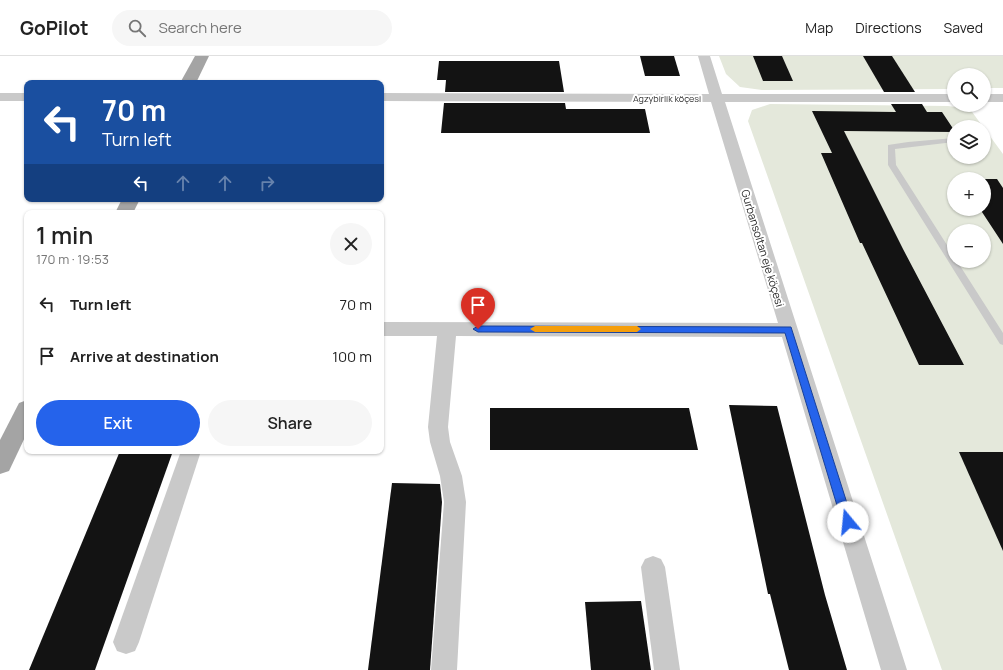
<!DOCTYPE html>
<html lang="en">
<head>
<meta charset="utf-8">
<style>
  body { margin:0; font-family:Manrope,sans-serif; background:#f6f6f6; color:#222; height:100vh; display:flex; flex-direction:column; font-size:15px; white-space:nowrap }
  * { box-sizing:border-box; margin:0 }
  p { font-size:13px; color:#767676 }
  .icon { flex:none; width:22px; height:22px; fill:none; stroke:currentColor; stroke-width:2; stroke-linecap:round; stroke-linejoin:round }
  .map { position:relative; flex:1; overflow:hidden }
  .side { position:absolute; left:24px; top:154px; width:360px; height:244px; display:flex; flex-direction:column; background:#fff; border-radius:8px; box-shadow:0 1px 3px #0004 }
  .side>* { flex:none }
  .top-card { position:absolute; left:24px; top:24px; width:360px; height:122px; border-radius:8px; box-shadow:0 1px 3px #0004; background:#1a4fa0; color:#fff; overflow:hidden }
  .fabs { position:absolute; left:947px; top:12px; display:grid; gap:8px }
  .fabs a { display:grid; place-items:center; width:44px; height:44px; border-radius:50%; background:#fff; box-shadow:0 1px 3px #0004; font-size:20px }
  .pin { position:absolute; display:grid; place-items:center; width:34px; height:34px; color:#fff; margin:-41px -17px; border-radius:50% 50% 50% 0; rotate:-45deg; box-shadow:0 0 4px #0007 }
  .pin .icon { rotate:45deg }
  .me { position:absolute; width:44px; margin:-22px; rotate:343deg; stroke-linejoin:round; filter:drop-shadow(0 0 3px #0008) }
  .turn { display:flex; align-items:center; gap:14px; height:84px; padding:0 12px; font-size:18px }
  .turn .icon { width:52px; height:52px; stroke-width:2.5 }
  .turn b { display:block; font-size:28px; line-height:34px }
  .lanes { display:flex; align-items:center; height:38px; padding:0 12px; background:#0003; justify-content:center; gap:20px; direction:ltr }
  .lanes .off { opacity:.35 }
  .round { display:grid; place-items:center; flex:none; width:42px; height:42px; border-radius:21px; background:#f6f6f6 }
  .summary { display:flex; align-items:center; justify-content:space-between; height:68px; padding:0 12px }
  h1 { font-size:24px; font-weight:600; line-height:30px }
  .action { display:flex; gap:8px; margin-top:auto; padding:8px 12px }
  .action a { flex:1; height:46px; border-radius:24px; background:#2563eb; color:#fff; font-size:16px; font-weight:600; line-height:46px; text-align:center }
  .action a+a { background:#f6f6f6; color:#222 }
  ul { padding:0; list-style:none }
  li { display:flex; align-items:center; gap:12px; height:52px; padding:0 12px }
  li div { flex:1 }
  li b { display:block; font-size:15px }
  li em { font-style:normal }
  header { display:flex; align-items:center; gap:24px; box-sizing:border-box; height:56px; padding:0 20px; background:#fff; border-bottom:1px solid #e0e0e0 }
  header strong { font-size:19px }
  nav { display:flex; gap:22px; margin-inline-start:auto; font-size:14px }
  .search { width:280px; height:36px; background:#f6f6f6; display:flex; align-items:center; gap:10px; box-sizing:border-box; padding:0 14px; border-radius:22px; color:#767676; font-size:15px }
  .map>svg:first-child { display:block }
</style>
</head>
<body>
<header>
<strong>GoPilot</strong>
<div class="search"><svg class="icon" aria-label="search" viewBox="0 0 24 24"><circle cx="10" cy="10" r="6"/><path d="M15 15l6 6"/></svg>Search here</div>
<nav><a>Map</a><a>Directions</a><a>Saved</a></nav>
</header>
<div class="map">
<svg width="1003" height="614" viewBox="0 0 1003 614">
  <rect width="100%" height="100%" fill="#fff"/>
  <!-- green -->
  <g fill="#e4e8db" fill-rule="evenodd">
    <polygon points="719,0 1003,0 1003,32 984,32 984,19 954,19 954,33 762,34 740,31 726,18"/>
    <path d="M770 48 948 50 970 53 983 71H954V101H984V72L1003 98V614H942L748 65 752 54ZM954 123H984V153H954ZM954 175H984V205H954Z"/>
  </g>
  <!-- building -->
  <g fill="#131313">
    <polygon points="640,0 674,0 680,20 645,20"/>
    <polygon points="753,0 782,0 793,25 763,25"/>
    <polygon points="863,0 892,0 915,36 884,36"/>
    <polygon points="439,5 559,5 564,36 445,36 446,24 437,24"/>
    <polygon points="444,47 565,47 566,53 645,53 650,77 441,77"/>
    <polygon points="891,48 922,48 927,56 942,56 954,74 954,76 844,75 903,193 964,309 919,309 862,187 860,187 821,97 832,97 812,55 896,56"/>
    <polygon points="961,123 997,123 1003,132 1003,188 980,153 984,153 984,123"/>
    <polygon points="729,349 777,350 825,539 847,614 789,614 770,538 768,538"/>
    <polygon points="490,352 689,352 698,394 490,394"/>
    <polygon points="120,395 173,395 95,614 29,614"/>
    <polygon points="959,396 1003,396 1003,495"/>
    <polygon points="392,427 440,428 442,446 430,614 368,614"/>
    <polygon points="641,545 651,614 591,614 585,546"/>
  </g>
  <g fill="none" stroke-linecap="round" stroke-linejoin="round">
    <!-- lane -->
    <polygon fill="#c9c9c9" fill-rule="evenodd" points="954,82 954,86 895,93 896,109 954,200 954,205 957,205 1003,277 1003,289 1000,288 888,109 888,89 908,86"/>
    <!-- street -->
    <g fill="#c9c9c9" fill-rule="evenodd">
      <polygon points="698,0 710,0 722,38 954,38 954,46 725,46 907,614 881,614 782,281 456,280 448,371 450,386 462,420 466,446 457,614 431,614 444,446 440,420 430,386 428,371 437,280 381,280 381,266 778,267 711,46 381,45 381,37 709,38"/>
      <rect x="0" y="37" width="27" height="8"/>
      <rect x="984" y="38" width="19" height="8"/>
      <polygon points="181,395 201,395 139,586 135,595 126,598 117,595 113,586"/>
      <polygon points="653,500 661,503 665,511 680,614 654,614 641,511 645,503"/>
    </g>
    <!-- primary -->
    <g fill="#a4a4a4" fill-rule="evenodd">
      <polygon points="195,0 209,0 196,27 180,27"/>
      <polygon points="122,143 140,143 133,157 115,157"/>
      <polygon points="27,344 27,377 9,415 0,418 0,384 19,347"/>
    </g>
  </g>
  <!-- route -->
  <polygon fill="#2563eb" stroke="#184099" points="478,270 791,271 853,466 852,469 848,471 844,469 842,466 785,277 478,276 473,273"/>
  <!-- slow -->
  <polygon fill="#f59e0b" points="535,270 637,270 641,273 637,276 535,276 530,273"/>
  <g text-anchor="middle" dominant-baseline="central" stroke-width="4" stroke-linejoin="round" paint-order="stroke">
    <!-- far-street labels -->
    <g font-size="9" fill="#2c2c2c" stroke="#fff">
      <text x="667" y="42">Agzybirlik köçesi</text>
    </g>
    <!-- street labels -->
    <g font-size="11" fill="#2c2c2c" stroke="#fff">
      <text transform="translate(763 192) rotate(73)">Gurbansoltan eje köçesi</text>
    </g>
  </g>
</svg>
<div class="fabs">
<a><svg class="icon" aria-label="search" viewBox="0 0 24 24"><circle cx="10" cy="10" r="6"/><path d="M15 15l6 6"/></svg></a>
<a><svg class="icon" aria-label="layers" viewBox="0 0 24 24"><path d="M12 4l9 5-9 5-9-5zM3 14l9 5 9-5"/></svg></a>
<a>+</a>
<a>−</a>
</div>
<div class="pin" style="left:478px;top:273px;background:#d93025"><svg class="icon" aria-label="arrive" viewBox="0 0 24 24"><path d="M6 21V4h12l-3 4 3 4H6"/></svg></div>
<svg class="me" style="left:848px;top:466px" viewBox="-20 -20 40 40"><circle r="19" fill="#fff"/><path d="M0-13L10 11 0 6-10 11z" fill="#2563eb"/></svg>
<div class="top-card">
<div class="turn"><svg class="icon" aria-label="left" viewBox="0 0 24 24"><path d="M17 20v-9H6M10 6l-5 5 5 5"/></svg><div><b>70 m</b>Turn left</div></div>
<div class="lanes"><svg class="icon" aria-label="left" viewBox="0 0 24 24"><path d="M17 20v-9H6M10 6l-5 5 5 5"/></svg><svg class="icon off" aria-label="ahead" viewBox="0 0 24 24"><path d="M12 20V5M6 11l6-6 6 6"/></svg><svg class="icon off" aria-label="ahead" viewBox="0 0 24 24"><path d="M12 20V5M6 11l6-6 6 6"/></svg><svg class="icon off" aria-label="right" viewBox="0 0 24 24"><path d="M7 20v-9h11M14 6l5 5-5 5"/></svg></div>
</div>
<section class="side">
<div class="summary"><div><h1>1 min</h1><p>170 m · 19:53</p></div><a class="round"><svg class="icon" aria-label="close" viewBox="0 0 24 24"><path d="M6 6l12 12M18 6L6 18"/></svg></a></div>
<ul>
<li><svg class="icon" aria-label="left" viewBox="0 0 24 24"><path d="M17 20v-9H6M10 6l-5 5 5 5"/></svg><div><b>Turn left</b></div><em>70 m</em></li>
<li><svg class="icon" aria-label="arrive" viewBox="0 0 24 24"><path d="M6 21V4h12l-3 4 3 4H6"/></svg><div><b>Arrive at destination</b></div><em>100 m</em></li>
</ul>
<div class="action"><a>Exit</a><a>Share</a></div>
</section>
</div>
</body>
</html>
